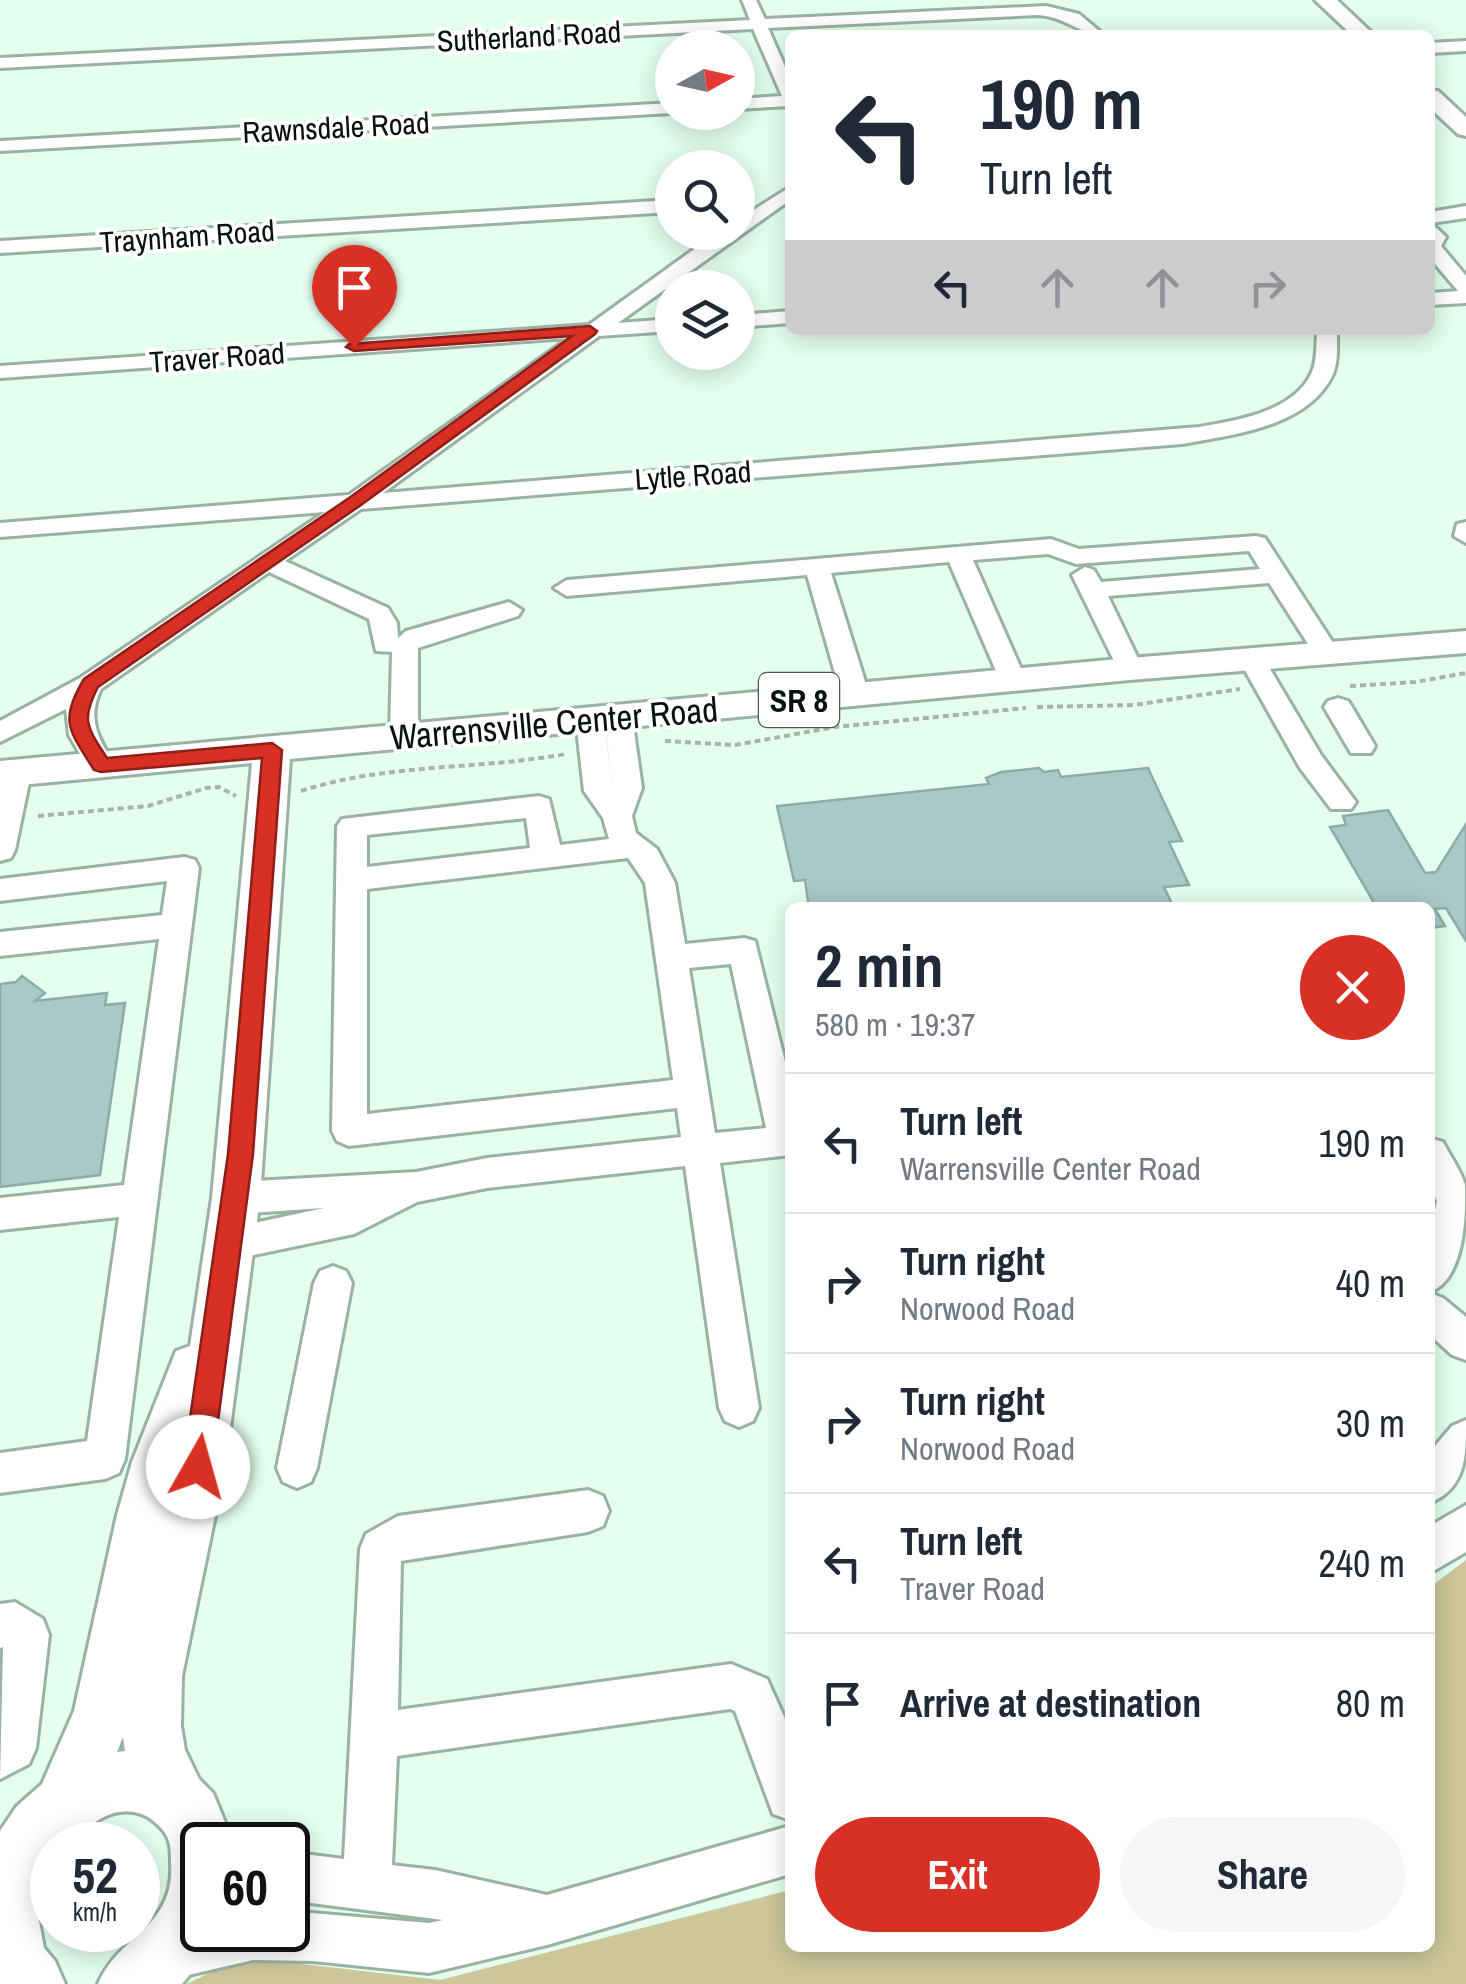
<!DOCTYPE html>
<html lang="en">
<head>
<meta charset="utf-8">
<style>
  body { margin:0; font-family:"Archivo Narrow",sans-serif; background:#f6f6f7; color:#1f2937; height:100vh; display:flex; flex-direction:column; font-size:38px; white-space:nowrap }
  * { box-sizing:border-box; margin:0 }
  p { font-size:32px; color:#747a83 }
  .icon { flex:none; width:55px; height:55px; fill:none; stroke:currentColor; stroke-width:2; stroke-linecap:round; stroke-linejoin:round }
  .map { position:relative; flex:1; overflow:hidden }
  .drawer { position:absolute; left:785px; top:902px; width:650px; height:1050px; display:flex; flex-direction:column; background:#fff; border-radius:15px; box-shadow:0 5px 25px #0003 }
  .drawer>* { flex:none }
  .top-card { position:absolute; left:785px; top:30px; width:650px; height:305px; border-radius:15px; box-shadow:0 5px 25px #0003; background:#fff; color:#1f2937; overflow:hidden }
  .needle { width:65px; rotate:82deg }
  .controls { position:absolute; left:655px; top:30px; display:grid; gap:20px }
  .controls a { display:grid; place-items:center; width:100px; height:100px; border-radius:50%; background:#fff; box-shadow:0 5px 25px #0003; font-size:50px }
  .speed { position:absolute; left:30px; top:1822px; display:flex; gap:20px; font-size:50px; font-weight:700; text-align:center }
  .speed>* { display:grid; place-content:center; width:130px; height:130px; border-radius:50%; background:#fff; box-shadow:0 5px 25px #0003; line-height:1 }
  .speed small { font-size:25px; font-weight:400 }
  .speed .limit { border:5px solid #111; border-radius:15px; background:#fff; color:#111 }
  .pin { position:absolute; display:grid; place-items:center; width:85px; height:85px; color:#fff; margin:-102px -42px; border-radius:50% 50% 50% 0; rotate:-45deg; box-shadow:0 0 10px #0007 }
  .pin .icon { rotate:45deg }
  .me { position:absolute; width:110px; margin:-55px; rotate:7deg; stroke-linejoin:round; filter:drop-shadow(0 0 8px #0008) }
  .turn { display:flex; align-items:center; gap:35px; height:210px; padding:0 30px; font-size:45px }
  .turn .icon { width:130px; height:130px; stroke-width:2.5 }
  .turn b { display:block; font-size:70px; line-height:85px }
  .lanes { display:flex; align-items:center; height:95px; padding:0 30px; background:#0003; justify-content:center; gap:50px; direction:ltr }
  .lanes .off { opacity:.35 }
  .round { display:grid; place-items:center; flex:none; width:105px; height:105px; border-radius:52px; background:#f6f6f7 }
  .head { display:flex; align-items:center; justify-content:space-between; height:170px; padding:0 30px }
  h1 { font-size:60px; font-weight:700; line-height:75px }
  .button { display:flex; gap:20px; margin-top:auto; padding:20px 30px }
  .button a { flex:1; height:115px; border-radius:60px; background:#d93025; color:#fff; font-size:40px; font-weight:700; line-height:115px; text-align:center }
  .button a+a { background:#f6f6f7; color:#1f2937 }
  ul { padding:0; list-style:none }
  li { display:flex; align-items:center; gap:30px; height:140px; padding:0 30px; border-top:2px solid #e0e1e3 }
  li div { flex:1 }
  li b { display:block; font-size:38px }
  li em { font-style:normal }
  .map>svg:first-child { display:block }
</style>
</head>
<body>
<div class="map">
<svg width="1466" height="1984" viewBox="0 0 1466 1984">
  <rect width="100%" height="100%" fill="#e4ffef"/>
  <!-- green -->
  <polygon fill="#ccc699" points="1466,1560 1466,1984 186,1984 243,1957 440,1980 790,1890 790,1948 1430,1948 1430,1587"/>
  <!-- building -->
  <g fill="#a9c9c6" stroke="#8caca9" stroke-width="2.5">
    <polygon points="1039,768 1044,772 1058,770 1061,777 1148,768 1182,841 1169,842 1189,885 1164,887 1174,908 809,908 805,880 794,881 777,806 989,784 986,778 1001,772"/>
    <polygon points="1388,810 1425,873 1436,872 1466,824 1466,941 1446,908 1435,909 1445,926 1430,928 1430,908 1377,908 1330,827 1346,825 1343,816"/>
    <polygon points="22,976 45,993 35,1001 107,993 105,1005 125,1003 100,1175 0,1187 0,984 16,982"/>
  </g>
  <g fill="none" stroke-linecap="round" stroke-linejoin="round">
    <defs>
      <g id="minor">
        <path d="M742 0H756L765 19 1046 6 1079 14 1104 35C1080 35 1065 16 1037 15L768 28 790 78V106L738 109V99L782 96 753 29 0 68V58L750 20Z"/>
        <polygon points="1466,41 1466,51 1430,53 1430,43"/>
        <polygon points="672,103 672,113 0,151 0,141"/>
        <path d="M790 187V200L618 323 672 319V331L599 336 383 493 1199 427C1235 421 1293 412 1311 374 1317 363 1316 347 1317 335L1314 330H1334L1337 335C1337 347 1338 362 1333 374 1309 427 1232 435 1182 444L361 509 285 561 388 608 397 623 398 638 406 631 509 602 522 610 518 616 418 648V737L414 744H394L390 737 392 652 376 651 369 619 269 572 101 689C86 720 99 739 115 766L111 773H91L69 735 66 709 0 742V721L80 678 325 512 0 537V523L349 495 569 338 0 378V366L589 325 718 232H738V220Z"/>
        <polygon points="672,200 672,212 0,253 0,241"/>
        <polygon points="1466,206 1466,218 1431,223 1446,237 1441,246 1466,276 1466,303 1430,305 1430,293 1458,291 1430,258 1430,212"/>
        <polygon points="790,311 790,323 738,327 738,315"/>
        <polygon points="1466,522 1466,543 1454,536 1457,524"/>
        <polygon points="1256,536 1265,538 1339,652 1335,658 1317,658 1269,583 1108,596 1143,669 1139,675 1121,675 1072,575 1085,567 1094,570 1101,582 1260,569 1249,551 1076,564 1048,554 973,560 1026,680 1023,686 1003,686 1000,680 949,562 831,573 869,694 865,700 845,700 841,694 807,575 567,596 554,588 567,580 1051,539 1079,549"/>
        <polygon points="1251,650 1260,652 1321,755 1356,802 1351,809 1331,809 1300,768 1238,658"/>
        <polygon points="1338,698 1348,701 1352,707 1375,746 1371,753 1351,753 1324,707 1328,701"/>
        <path d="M618 708 628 711 632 717 642 788 632 816 636 833 657 849 675 883 685 944 744 938 755 941 790 1082V1155L720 1163 759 1408 753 1421 739 1427 725 1421 719 1408 685 1166 487 1188 417 1202 354 1234 230 1260 217 1256 212 1244 217 1232 230 1228 324 1208 236 1214 223 1209 218 1198 223 1187 236 1182 416 1172 487 1158 681 1137 677 1108 349 1146 337 1141 332 1131 337 826 342 819 539 796 549 799 560 845 609 839 603 818 584 791 576 720 580 714H600L604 720 613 790 604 717 608 711ZM526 818 530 848 367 867V835ZM628 858 645 883 673 1080 367 1114V889ZM731 964 766 1128 715 1133 689 968Z"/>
        <polygon points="17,763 27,766 31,773 15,850 11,858 0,861 0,785 7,766"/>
        <polygon points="184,857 195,860 199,868 125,1459 119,1473 105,1479 0,1493 0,1453 87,1441 119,1217 0,1230 0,1198 124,1185 159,939 0,956 0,932 162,915 167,881 0,901 0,879"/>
        <path d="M1430 1138 1443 1142C1450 1156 1461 1171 1465 1185 1466 1218 1464 1279 1430 1292V1230L1437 1201 1430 1188Z"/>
        <polygon points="333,1266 346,1271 352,1283 317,1468 311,1482 297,1488 283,1482 277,1468 314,1283 320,1271"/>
        <polygon points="1430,1293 1443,1298 1466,1317 1466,1360 1452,1355 1430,1335"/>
        <path d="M1466 1420C1466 1458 1466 1487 1430 1503V1452L1452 1426Z"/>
        <polygon points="588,1490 603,1496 609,1511 603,1526 588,1532 401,1561 398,1710 731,1664 767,1679 790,1730 790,1820 773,1814 735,1711 730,1709 397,1756 392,1865 435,1870 547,1895 790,1826 790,1874 547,1945 429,1973 313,1961 253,1960 171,1979 153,1972 146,1954 153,1936 202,1922 202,1930 288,1930 288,1911 429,1923 443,1920 288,1900 288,1852 344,1859 360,1549 366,1534 398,1516"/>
        <polygon points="1466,1505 1466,1552 1430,1573 1430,1526"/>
        <polygon points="15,1602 43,1619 49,1635 36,1748 29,1764 0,1779 3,1647 0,1648 0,1604"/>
      </g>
      <g id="major">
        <polygon points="1315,0 1337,0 1374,35 1352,35"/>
        <polygon points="1430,90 1438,91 1466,117 1466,136 1458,134 1430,108"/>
        <path d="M1466 631V653L1130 680 290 759 260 1198 225 1467 182 1676 181 1726 185 1750 199 1779 213 1793 233 1842V1845H202V1930H219L206 1955 182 1984H98C119 1934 175 1928 171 1863 171 1848 171 1839 161 1828 149 1815 137 1810 120 1812 92 1815 77 1845 52 1845V1861L42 1886 39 1921 44 1948 55 1961 65 1984H0V1831L17 1806 42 1784 74 1711 117 1515 132 1462 176 1351 190 1346 212 1198 252 763 0 787V761L1130 658ZM123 1737 125 1751 117 1752Z"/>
      </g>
    </defs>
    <!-- minor casing -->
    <use href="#minor" stroke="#99b2a3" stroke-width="6"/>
    <!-- major casing -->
    <use href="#major" stroke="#99b2a3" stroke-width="6"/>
    <!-- path -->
    <g stroke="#a1b7aa" stroke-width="4" stroke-dasharray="6 4" stroke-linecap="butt">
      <polyline points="1350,686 1415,682 1466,673"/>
      <polyline points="1037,707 1134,705 1240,689"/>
      <polyline points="665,741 735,745 835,727 1026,708"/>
      <path d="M301 791C387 763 478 770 566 754"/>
      <polyline points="38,816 148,806 206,788 219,787 236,796"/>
    </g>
    <!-- minor -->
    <use href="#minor" fill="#fff" fill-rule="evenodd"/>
    <!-- major -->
    <use href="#major" fill="#fff" fill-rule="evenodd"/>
  </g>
  <!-- route -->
  <path fill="#d93025" stroke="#8d1f18" stroke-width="2.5" d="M590 326 597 331 595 334 361 505 98 687C80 721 88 728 107 758L272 743 282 750 253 1154 212 1467 208 1477 198 1481 188 1477 183 1467 228 1154 262 758 101 772 94 770C70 731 58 722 84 679L349 498 572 336 354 351 346 347 349 344Z"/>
  <g text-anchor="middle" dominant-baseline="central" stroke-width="8" stroke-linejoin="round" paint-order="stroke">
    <!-- far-street labels -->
    <g font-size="30" fill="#08110c" stroke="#fff">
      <text transform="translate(529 36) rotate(-3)">Sutherland Road</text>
      <text transform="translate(336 127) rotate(-3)">Rawnsdale Road</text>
      <text transform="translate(187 236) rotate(-4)">Traynham Road</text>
      <text transform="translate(217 357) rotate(-4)">Traver Road</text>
      <text transform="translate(693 475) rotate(-4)">Lytle Road</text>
    </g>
    <!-- shield labels -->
    <rect fill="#fff" stroke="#525855" stroke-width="2.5" x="759" y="673" width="80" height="54" rx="8"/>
    <g font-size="32" font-weight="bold" fill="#08110c">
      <text x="799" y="700">SR 8</text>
    </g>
    <!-- street labels -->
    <g font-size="35" fill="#08110c" stroke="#fff">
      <text transform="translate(554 723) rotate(-5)">Warrensville Center Road</text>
    </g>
  </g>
</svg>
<div class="controls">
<a><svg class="needle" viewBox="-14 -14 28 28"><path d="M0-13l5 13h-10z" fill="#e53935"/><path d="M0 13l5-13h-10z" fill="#747a83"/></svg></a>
<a><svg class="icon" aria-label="search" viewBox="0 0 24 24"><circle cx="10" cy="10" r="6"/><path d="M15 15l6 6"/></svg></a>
<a><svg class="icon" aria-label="layers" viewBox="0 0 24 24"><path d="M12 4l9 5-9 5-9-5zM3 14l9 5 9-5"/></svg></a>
</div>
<div class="speed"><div>52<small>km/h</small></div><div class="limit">60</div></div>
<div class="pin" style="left:354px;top:347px;background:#d93025"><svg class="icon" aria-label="arrive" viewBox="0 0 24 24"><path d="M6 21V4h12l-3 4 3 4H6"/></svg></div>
<svg class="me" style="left:198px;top:1467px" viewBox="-20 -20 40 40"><circle r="19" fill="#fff"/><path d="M0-13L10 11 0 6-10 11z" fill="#d93025"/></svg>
<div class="top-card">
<div class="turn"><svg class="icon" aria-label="left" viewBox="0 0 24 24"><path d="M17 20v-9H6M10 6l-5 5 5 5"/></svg><div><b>190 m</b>Turn left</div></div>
<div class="lanes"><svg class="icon" aria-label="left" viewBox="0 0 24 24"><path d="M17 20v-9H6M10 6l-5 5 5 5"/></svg><svg class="icon off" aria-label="ahead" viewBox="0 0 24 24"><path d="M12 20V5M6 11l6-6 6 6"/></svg><svg class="icon off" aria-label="ahead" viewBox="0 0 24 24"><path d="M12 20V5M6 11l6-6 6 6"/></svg><svg class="icon off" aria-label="right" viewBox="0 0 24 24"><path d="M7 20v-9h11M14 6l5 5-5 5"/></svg></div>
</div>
<section class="drawer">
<div class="head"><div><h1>2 min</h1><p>580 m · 19:37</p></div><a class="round" style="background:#d93025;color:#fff"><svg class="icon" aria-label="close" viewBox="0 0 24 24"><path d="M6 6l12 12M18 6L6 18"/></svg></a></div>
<ul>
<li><svg class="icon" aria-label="left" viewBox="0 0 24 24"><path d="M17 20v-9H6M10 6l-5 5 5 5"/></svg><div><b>Turn left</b><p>Warrensville Center Road</p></div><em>190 m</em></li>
<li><svg class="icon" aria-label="right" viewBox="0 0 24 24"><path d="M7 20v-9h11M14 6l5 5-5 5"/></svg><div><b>Turn right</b><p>Norwood Road</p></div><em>40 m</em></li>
<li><svg class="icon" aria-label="right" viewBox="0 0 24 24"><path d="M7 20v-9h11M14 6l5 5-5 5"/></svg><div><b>Turn right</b><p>Norwood Road</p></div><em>30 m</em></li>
<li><svg class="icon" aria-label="left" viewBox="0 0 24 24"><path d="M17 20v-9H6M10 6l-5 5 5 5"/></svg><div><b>Turn left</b><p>Traver Road</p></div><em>240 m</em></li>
<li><svg class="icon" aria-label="arrive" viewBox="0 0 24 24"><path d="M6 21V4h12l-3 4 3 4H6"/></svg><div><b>Arrive at destination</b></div><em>80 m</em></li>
</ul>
<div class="button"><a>Exit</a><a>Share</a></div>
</section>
</div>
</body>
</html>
